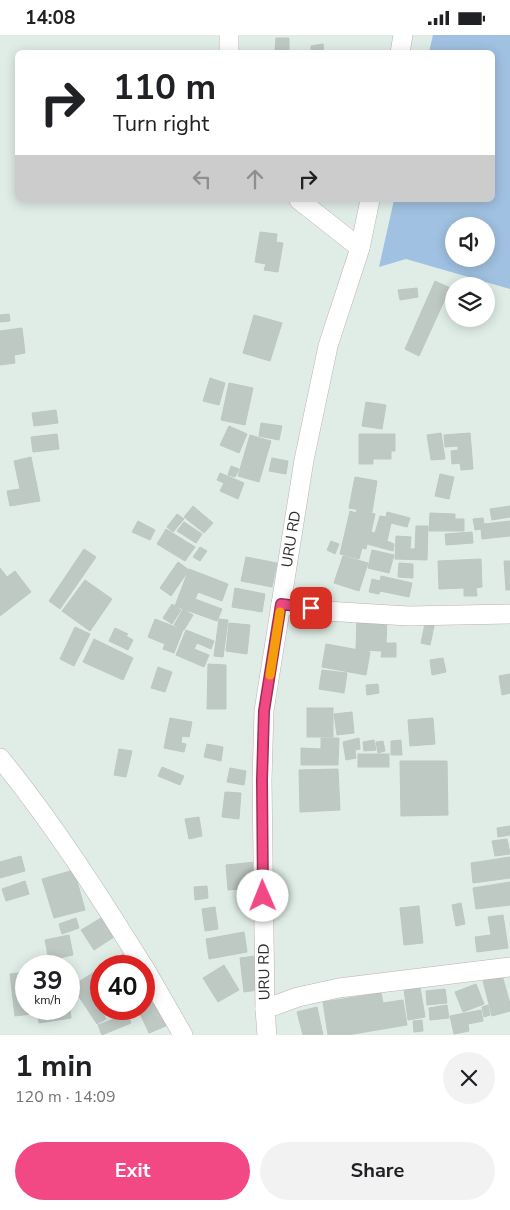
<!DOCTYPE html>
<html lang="en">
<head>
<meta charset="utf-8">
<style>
  body { margin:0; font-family:"Nunito Sans",sans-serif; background:#f2f2f2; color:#202124; height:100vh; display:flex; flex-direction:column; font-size:19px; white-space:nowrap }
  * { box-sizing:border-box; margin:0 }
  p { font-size:16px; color:#757577 }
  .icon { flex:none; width:28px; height:28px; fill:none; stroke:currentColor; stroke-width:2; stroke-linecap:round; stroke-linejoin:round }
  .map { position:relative; height:1000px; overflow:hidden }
  .drawer { display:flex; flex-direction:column; background:#fff; flex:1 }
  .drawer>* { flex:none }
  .top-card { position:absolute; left:15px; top:15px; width:480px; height:152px; border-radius:8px; box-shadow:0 2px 12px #0003; background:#fff; color:#202124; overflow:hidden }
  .fabs { position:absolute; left:445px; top:182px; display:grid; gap:10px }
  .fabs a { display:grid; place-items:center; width:50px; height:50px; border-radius:50%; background:#fff; box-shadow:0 2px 12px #0003; font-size:25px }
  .speed { position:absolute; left:15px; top:920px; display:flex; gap:10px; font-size:25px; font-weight:700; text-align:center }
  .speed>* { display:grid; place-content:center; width:65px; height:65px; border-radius:50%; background:#fff; box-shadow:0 2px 12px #0003; line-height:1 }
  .speed small { font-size:12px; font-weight:400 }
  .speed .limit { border:8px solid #d22; background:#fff; color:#111 }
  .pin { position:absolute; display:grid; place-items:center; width:42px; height:42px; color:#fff; margin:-21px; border-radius:10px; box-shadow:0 2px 8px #0006 }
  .me { position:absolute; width:55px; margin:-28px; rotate:359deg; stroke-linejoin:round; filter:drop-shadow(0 0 4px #0008) }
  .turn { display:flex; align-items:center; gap:18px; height:105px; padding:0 15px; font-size:22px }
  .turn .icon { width:65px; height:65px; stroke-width:2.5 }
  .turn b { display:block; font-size:35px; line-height:42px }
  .lanes { display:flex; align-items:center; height:48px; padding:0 15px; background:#0003; justify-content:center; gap:25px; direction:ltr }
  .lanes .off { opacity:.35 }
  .round { display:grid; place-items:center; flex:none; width:52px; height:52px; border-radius:26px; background:#f2f2f2 }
  .headline { display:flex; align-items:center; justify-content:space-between; height:85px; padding:0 15px }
  h1 { font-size:30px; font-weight:700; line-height:38px }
  .cta { display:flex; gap:10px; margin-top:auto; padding:10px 15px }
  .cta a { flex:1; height:58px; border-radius:30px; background:#f24985; color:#fff; font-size:20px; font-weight:700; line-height:58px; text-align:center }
  .cta a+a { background:#f2f2f2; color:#202124 }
  .status { display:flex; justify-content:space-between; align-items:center; height:35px; padding:0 25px; background:#fff; direction:ltr }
  .status svg { height:14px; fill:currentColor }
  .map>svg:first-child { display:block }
</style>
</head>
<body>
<div class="status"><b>14:08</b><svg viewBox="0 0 49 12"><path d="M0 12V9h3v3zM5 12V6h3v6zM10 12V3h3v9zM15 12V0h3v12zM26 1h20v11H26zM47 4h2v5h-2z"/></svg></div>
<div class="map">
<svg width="510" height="1000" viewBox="0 0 510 1000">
  <rect width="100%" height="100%" fill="#e0ede6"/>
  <!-- green -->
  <path fill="#a0c1e1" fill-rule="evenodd" d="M433 0H510V254L406 224 379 232 394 165H492V18L429 17ZM454 191H486V224H454Z"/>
  <!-- building -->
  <g fill="#bfc9c3" stroke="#bac9c1">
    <polygon points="276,3 289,3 289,18 275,18"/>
    <polygon points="323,9 324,18 311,18 311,11"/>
    <polygon points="260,197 277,199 276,207 283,208 278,237 264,235 266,229 255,227"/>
    <polygon points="435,246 450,253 419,321 405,314"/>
    <polygon points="417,253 418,262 400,265 398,255"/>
    <polygon points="9,279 10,286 0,287 0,280"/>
    <polygon points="254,280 282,288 270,326 243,318"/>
    <polygon points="22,293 25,318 14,320 15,328 0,330 0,296"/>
    <polygon points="210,343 225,348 219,370 203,366"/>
    <polygon points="229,348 253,353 245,390 221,385"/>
    <polygon points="366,367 386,370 382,394 362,391"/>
    <polygon points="56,375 58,388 34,391 32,378"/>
    <polygon points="261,388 282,391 279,405 259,401"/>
    <polygon points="229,391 247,399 239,418 220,410"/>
    <polygon points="441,398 445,424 431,425 427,400"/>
    <polygon points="470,398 473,434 461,435 460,428 452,429 451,416 458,415 458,411 445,412 444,400"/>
    <polygon points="57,399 59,414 33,417 31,402"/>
    <polygon points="359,399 395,399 395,416 391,416 391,424 373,424 373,429 359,429"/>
    <polygon points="250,400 271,406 259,447 238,441"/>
    <polygon points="31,422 40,466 10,471 7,456 20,454 14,426"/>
    <polygon points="272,423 288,426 286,439 269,436"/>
    <polygon points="231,431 239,434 235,442 228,440"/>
    <polygon points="220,438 244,448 238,464 220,456 224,448 217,445"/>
    <polygon points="440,439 454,442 449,464 435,461"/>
    <polygon points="355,442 377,446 372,477 349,473"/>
    <polygon points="193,471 213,488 204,498 184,482"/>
    <polygon points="510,471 510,482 492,485 490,474"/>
    <polygon points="357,474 375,479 371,497 375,498 380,481 386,482 387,477 410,483 407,492 391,488 387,506 394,509 393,516 367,509 366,514 362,513 359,524 340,519 350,476 356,478"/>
    <polygon points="430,478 455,479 455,484 464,484 464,496 429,496"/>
    <polygon points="177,479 184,484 173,497 167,492"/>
    <polygon points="483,483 484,489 510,486 510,501 482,504 481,494 475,495 473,484"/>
    <polygon points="138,486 155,495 150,505 132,497"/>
    <polygon points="184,487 202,499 196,508 177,496"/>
    <polygon points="416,491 428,491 427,525 395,524 396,501 411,502 410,514 415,514"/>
    <polygon points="166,494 195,512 185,526 157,509"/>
    <polygon points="472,497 473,508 446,510 445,499"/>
    <polygon points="331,506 339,509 335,519 327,515"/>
    <polygon points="200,512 207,516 200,526 193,522"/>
    <polygon points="84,514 96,522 60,574 49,566"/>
    <polygon points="372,515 394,520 389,538 368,533"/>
    <polygon points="343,521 368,528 359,556 334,548"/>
    <polygon points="246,522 277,528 272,552 241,546"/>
    <polygon points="481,524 482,552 476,553 477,561 464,561 464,553 439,554 438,526"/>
    <polygon points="504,526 510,526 510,555 506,555"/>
    <polygon points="178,527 189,535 171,561 160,553"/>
    <polygon points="399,528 413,529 413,543 398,542"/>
    <polygon points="0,533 7,542 15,536 31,557 0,581"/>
    <polygon points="189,534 228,549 222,566 198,557 195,564 222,574 217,586 175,571"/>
    <polygon points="381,541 412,548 409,562 380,556 379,559 369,557 372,544 380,546"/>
    <polygon points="85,545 112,564 90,596 62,576"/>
    <polygon points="235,553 265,559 262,577 232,572"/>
    <polygon points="172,569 181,575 172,589 163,583"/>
    <polygon points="183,574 193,580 184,595 174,590"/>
    <polygon points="357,582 387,583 386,608 396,608 396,622 381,622 382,616 356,615"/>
    <polygon points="155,584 183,595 174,618 163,614 165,609 148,602"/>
    <polygon points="219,584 228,585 223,622 214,621"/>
    <polygon points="229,588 250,590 247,619 226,616"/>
    <polygon points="425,589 434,591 430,610 421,608"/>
    <polygon points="75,592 90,599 74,631 60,624"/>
    <polygon points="115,593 128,599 126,601 133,605 128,615 109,606"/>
    <polygon points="186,595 214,606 211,614 197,608 194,614 209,620 204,632 176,620"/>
    <polygon points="94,604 133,623 123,645 83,627"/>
    <polygon points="326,609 370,617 366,640 322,632"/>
    <polygon points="443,623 446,637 432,640 430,625"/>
    <polygon points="208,629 226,630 226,674 207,674"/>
    <polygon points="158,632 172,637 165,657 151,653"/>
    <polygon points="322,635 347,638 344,658 319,654"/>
    <polygon points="510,639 510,658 502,660 499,641"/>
    <polygon points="378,649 379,658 367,660 366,650"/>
    <rect x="307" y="673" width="26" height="29"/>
    <polygon points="352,677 354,698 337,700 334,679"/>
    <polygon points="170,683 192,687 189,702 182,701 181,708 186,709 184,717 164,713"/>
    <polygon points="433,683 435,709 410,711 408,685"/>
    <polygon points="321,703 339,703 338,730 301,730 301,713 321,714"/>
    <polygon points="359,703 360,714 355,715 356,723 346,725 343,707"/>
    <polygon points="374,705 376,715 364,716 363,707"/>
    <polygon points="401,705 402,720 391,720 391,706"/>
    <polygon points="383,706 385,716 378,718 376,707"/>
    <polygon points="207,709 223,712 221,726 204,722"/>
    <polygon points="119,714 132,716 126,742 114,740"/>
    <rect x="358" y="719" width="31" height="13"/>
    <polygon points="400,726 447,726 448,780 401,781"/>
    <polygon points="162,732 184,741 180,750 158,741"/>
    <polygon points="230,733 246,736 244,750 227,747"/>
    <polygon points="338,734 340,775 300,777 299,735"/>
    <polygon points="225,757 241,758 239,784 222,782"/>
    <polygon points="199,782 202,801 189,804 185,784"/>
    <polygon points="510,791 510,800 498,802 497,793"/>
    <polygon points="507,804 510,819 495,821 492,806"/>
    <polygon points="21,821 25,836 0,843 0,827"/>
    <polygon points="510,822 510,843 473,848 471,828"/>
    <polygon points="256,827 258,845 250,846 251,853 228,855 226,830"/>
    <polygon points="74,835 85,875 54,883 42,844"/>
    <polygon points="25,846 29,859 6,866 2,854"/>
    <polygon points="510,847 510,870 476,874 473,853"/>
    <polygon points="207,851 208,863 195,865 194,852"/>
    <polygon points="461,868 465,889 456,891 452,870"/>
    <polygon points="419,871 423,908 404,910 400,873"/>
    <polygon points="215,872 218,894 205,896 202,874"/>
    <polygon points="503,880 508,913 477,917 475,902 491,900 488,882"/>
    <polygon points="76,883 79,893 62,899 59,889"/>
    <polygon points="101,883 114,902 94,915 81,895"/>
    <polygon points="244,897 247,917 209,924 206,904"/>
    <polygon points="69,900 73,920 49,925 45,905"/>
    <polygon points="123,919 131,931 104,931"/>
    <polygon points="255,921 258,955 244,957 240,923"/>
    <polygon points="224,930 239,955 218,967 203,943"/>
    <polygon points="101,933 101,965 96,968 106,984 97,989 72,951"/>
    <polygon points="26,937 26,974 30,974 31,979 15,981 10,939"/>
    <polygon points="502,940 510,969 510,976 492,981 483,946"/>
    <polygon points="476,949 484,969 463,977 455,957"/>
    <polygon points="420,952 425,982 408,985 404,954"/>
    <polygon points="445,954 447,968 427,970 426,956"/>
    <polygon points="381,958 383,968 403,965 407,990 347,1000 328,1000 323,967"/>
    <polygon points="69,964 71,983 39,988 37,974 69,974"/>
    <polygon points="157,965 168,990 149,998 138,974 144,974 144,971"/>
    <polygon points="447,970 449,983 430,985 429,973"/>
    <polygon points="488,970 490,980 484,982 482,972"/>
    <polygon points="317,972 323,1000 303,1000 297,977"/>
    <polygon points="481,975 483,986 468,989 469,996 454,999 450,981"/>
    <polygon points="127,979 131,988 102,1000 98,990"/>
    <polygon points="422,985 423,996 414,997 413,986"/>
  </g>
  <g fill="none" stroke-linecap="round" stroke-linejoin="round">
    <defs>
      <g id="minor">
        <polyline points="229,18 229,0"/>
        <polyline points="400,18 403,0"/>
        <polyline points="299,165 360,213"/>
        <polyline points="281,569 325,576 408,581 510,579"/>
        <path d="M0 723C53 788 99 860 143 931"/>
        <polyline points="144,932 183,1000"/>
        <polyline points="265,974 298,962 339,953 510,932"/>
        <polyline points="267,1000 265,974 262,745 264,676 304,425 328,311 360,213 370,165"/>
      </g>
    </defs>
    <!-- minor casing -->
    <use href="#minor" stroke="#bcb0b5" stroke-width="20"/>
    <!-- minor -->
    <use href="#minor" stroke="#fff" stroke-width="19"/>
  </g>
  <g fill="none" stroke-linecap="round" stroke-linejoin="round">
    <defs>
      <polyline id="route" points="263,861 262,745 264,676 281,569 311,573"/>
    </defs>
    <!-- route casing -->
    <use href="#route" stroke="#9d2f56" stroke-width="12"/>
    <!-- route -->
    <use href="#route" stroke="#f24985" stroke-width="9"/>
    <!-- slow -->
    <polyline stroke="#f59e0b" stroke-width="9" points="270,640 280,577"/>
  </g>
  <g text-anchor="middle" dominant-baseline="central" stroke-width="4" stroke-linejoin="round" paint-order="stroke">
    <!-- street labels -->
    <g font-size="15" fill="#2d2d2d" stroke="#fff">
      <text transform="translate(291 504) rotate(-81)">URU RD</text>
      <text transform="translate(264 937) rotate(-91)">URU RD</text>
    </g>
  </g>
</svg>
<div class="fabs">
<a><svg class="icon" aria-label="sound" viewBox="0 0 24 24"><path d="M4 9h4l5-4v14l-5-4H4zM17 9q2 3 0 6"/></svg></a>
<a><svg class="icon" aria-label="layers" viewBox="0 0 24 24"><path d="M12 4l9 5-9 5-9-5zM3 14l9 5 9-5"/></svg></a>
</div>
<div class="speed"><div>39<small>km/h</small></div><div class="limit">40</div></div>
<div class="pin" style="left:311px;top:573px;background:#d93025"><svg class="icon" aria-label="arrive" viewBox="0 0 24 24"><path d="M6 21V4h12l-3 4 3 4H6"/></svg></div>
<svg class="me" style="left:263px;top:861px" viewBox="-20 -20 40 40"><circle r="19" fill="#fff"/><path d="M0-13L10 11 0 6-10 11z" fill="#f24985"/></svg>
<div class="top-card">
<div class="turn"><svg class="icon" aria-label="right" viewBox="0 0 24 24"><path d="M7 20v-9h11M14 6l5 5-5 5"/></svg><div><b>110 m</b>Turn right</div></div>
<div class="lanes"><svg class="icon off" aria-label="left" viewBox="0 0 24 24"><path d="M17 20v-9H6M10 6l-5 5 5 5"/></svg><svg class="icon off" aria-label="ahead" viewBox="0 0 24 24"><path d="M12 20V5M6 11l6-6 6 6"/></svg><svg class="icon" aria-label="right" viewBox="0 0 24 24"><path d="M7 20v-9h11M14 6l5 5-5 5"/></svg></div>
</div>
</div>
<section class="drawer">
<div class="headline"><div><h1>1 min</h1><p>120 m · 14:09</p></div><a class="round"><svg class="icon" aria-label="close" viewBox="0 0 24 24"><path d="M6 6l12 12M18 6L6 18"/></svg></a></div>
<div class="cta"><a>Exit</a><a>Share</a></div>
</section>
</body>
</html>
